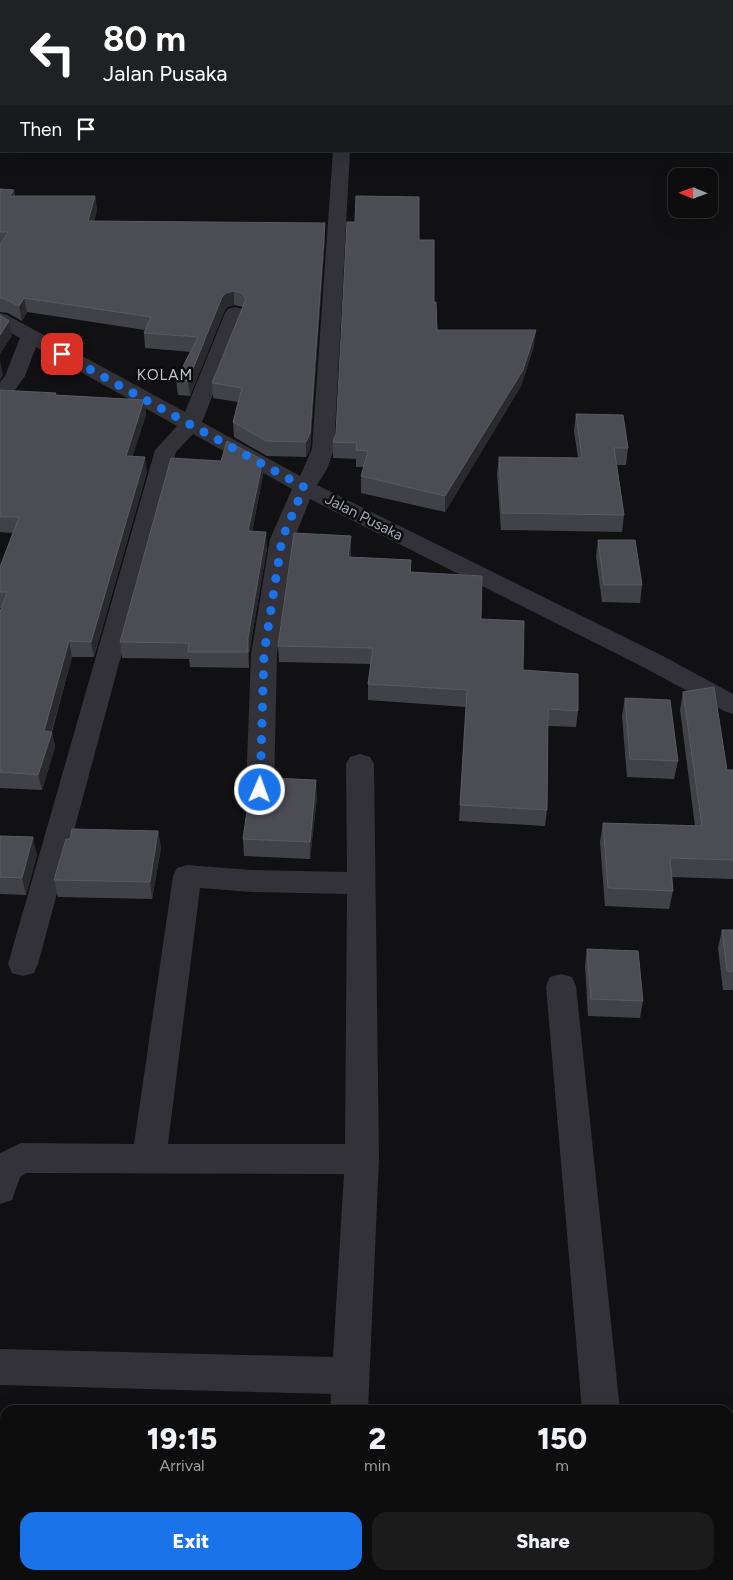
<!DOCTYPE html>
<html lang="en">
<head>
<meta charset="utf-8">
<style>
  body { margin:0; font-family:Figtree,sans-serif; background:#1b1b1c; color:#f1f3f6; height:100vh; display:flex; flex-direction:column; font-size:19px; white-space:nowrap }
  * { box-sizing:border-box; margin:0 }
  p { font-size:16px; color:#9a9c9e }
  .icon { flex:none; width:28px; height:28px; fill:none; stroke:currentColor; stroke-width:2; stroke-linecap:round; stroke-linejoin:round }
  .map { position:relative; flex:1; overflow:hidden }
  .side { position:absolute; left:0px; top:1405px; width:734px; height:175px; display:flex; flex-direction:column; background:#0d0d0e; border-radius:15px 15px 0 0; box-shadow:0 5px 20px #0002,0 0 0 1px #2d2d2e }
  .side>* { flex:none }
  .banner { position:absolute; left:0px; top:0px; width:734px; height:152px; box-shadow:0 5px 20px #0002,0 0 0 1px #2d2d2e; background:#202124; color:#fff; overflow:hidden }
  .needle { width:32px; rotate:271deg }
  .fabs { position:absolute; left:668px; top:168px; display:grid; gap:10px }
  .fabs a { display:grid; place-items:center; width:50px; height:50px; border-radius:10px; background:#0d0d0e; box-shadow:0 5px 20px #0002,0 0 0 1px #2d2d2e; font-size:25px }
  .pin { position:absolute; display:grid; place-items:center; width:42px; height:42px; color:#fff; margin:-21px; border-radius:10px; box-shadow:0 2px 8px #0006 }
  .me { position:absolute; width:55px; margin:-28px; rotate:2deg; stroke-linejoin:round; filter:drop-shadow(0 0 4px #0008) }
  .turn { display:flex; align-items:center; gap:18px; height:105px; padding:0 20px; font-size:22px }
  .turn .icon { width:65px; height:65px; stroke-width:2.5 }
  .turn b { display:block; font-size:35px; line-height:42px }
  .then { display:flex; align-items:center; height:48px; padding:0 20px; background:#0003; gap:10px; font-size:19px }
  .eta { display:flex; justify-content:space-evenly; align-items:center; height:85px; text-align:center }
  .eta b { font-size:30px; font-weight:800; line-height:35px }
  .primary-button { display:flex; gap:10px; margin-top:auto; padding:10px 20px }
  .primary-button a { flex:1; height:58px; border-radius:15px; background:#1a73e8; color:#fff; font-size:20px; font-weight:800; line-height:58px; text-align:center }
  .primary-button a+a { background:#1b1b1c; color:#f1f3f6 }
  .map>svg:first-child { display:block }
</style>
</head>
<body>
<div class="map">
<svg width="733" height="1580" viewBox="0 0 733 1580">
  <rect width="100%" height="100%" fill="#111113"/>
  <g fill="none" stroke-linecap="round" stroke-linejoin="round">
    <!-- minor -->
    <g fill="#323238" fill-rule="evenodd">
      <rect x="732" y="101" width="1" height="10"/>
      <polygon points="333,151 350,151 334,449 327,469 317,485 663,656 733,694 733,714 724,711 645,668 310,499 294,539 277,654 274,790 270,797 260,800 250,797 246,790 251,654 270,539 292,489 193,434 176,452 38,964 34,973 23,976 12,973 8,964 155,450 177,426 36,347 25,376 7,401 0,403 0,382 5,376 20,338 0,327 0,313 7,315 185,412 225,313 228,309 235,307 242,309 245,313 202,422 300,476 312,449"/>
      <path d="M360 754 370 757 374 764 379 1159 368 1410H330L331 1394 0 1385V1349L333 1357 344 1174 26 1173 20 1177 12 1200 0 1204V1153L21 1143 134 1144 173 876 177 868 187 865 252 870 347 872 346 764 350 757ZM200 888 252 892 347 894 345 1144H168Z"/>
      <polygon points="561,974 572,977 576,986 620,1410 582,1410 546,986 550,977"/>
      <rect x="324" y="1575" width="40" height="5"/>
      <polygon points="597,1575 637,1575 638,1580 598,1580"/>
    </g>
  </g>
  <!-- wall -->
  <g fill="#414248">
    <polygon points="0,189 14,190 15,196 95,196 97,210 94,221 325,237 310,449 306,457 267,456 234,437 233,422 238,402 213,398 212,383 243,307 234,305 227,307 224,312 190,396 178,395 176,380 191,352 145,348 144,333 145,330 27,312 22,321 8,313 0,312"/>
    <polygon points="419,240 434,302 437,330 534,346 521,386 445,512 361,493 361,476 364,467 356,467 356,459 333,458 333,442"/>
    <polygon points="0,390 57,395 144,400 146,415 132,456 147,472 94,657 72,657 52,732 55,747 42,790 0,788 0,612 1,608 0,608 0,567 13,533 0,532"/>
    <polygon points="576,414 628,448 626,465 617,465 624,515 622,532 501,530 497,474 499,457 578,458 574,431"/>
    <polygon points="263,460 263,475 252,532 267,548 249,654 249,668 190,667 189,659 122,658 120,642 221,461"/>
    <polygon points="598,540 642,585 640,603 602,602 596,557"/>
    <polygon points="351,552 351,557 411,560 411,572 481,619 523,670 578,711 576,727 548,726 547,810 545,826 459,821 466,707 368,700 368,684 371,664 279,662 278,646"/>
    <polygon points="683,692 727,770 733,770 733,879 672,877 673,891 669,909 605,906 600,842 603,823 695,826 680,710"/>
    <polygon points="625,698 678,761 674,779 627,777 622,716"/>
    <polygon points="317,797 310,859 244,856 243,839"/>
    <polygon points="158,831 161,848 152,899 58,897 54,880 70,839"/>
    <polygon points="0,836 37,855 26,895 0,894"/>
    <polygon points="722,930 733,930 733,990 723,990 718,948"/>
    <polygon points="587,949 643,1001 640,1018 588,1016 585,966"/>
  </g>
  <!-- shaded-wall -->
  <g fill="#2a2a2e">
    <polygon points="14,190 16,204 10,196"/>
    <polygon points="95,196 97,210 90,235 88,221"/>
    <polygon points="325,223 325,237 310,449 306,457 306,442"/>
    <polygon points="234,291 234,305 227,307 224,312 190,396 188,381 222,297 226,293"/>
    <polygon points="24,298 27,312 22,321 19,306"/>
    <polygon points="9,321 12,336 0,354 0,335"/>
    <polygon points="536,330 534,346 521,386 445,512 445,496"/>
    <polygon points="0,360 3,375 0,380"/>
    <polygon points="144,400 146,415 128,471 126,456"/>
    <polygon points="145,457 147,472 94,657 91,642"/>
    <polygon points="263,460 263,475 249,547 248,531"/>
    <polygon points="266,532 267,548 249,654 249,668 248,652 248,638"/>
    <polygon points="351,536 351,552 348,573 348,557"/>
    <polygon points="69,641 72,657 48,744 52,732 55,747 42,790 38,775 44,731"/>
    <polygon points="316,780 317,797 310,859 310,842"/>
    <polygon points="158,831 161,848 152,899 150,882"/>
    <polygon points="33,837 37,855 26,895 22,878"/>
  </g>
  <!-- building -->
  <g fill="#4c4d54" stroke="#595a63">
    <polygon points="0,189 14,190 10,196 95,196 88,221 325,223 310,433 306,442 266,441 233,422 242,388 212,383 246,299 242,293 234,291 226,293 222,297 188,381 176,380 198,337 144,333 151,317 24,298 19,306 5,299 0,298 0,245 8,232 0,232"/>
    <polygon points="356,196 419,197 419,240 434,240 434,302 436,302 437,330 536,330 523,370 445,496 361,476 368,451 356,450 357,443 333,442 336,433 347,222 355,222"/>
    <polygon points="0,315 9,321 0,335"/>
    <polygon points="0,390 56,393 55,395 144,400 126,456 145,457 91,642 69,641 44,731 52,732 38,775 0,772 0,612 7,592 0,592 0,567 19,517 0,517"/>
    <polygon points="576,414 623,415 628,448 614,448 624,515 502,513 499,457 582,458"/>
    <polygon points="227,441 263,460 248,531 266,532 248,638 248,652 188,652 189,643 120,642 171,458 221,461"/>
    <polygon points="294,533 351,536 348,557 411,560 410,572 482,576 481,619 524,621 523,670 578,674 578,711 548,709 547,810 460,805 467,690 368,684 373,648 278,646"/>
    <polygon points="598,540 635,540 642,585 604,585"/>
    <polygon points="714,687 727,770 733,770 733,860 670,858 673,891 608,888 603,823 702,826 683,692"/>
    <polygon points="625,698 670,700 678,761 630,759"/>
    <polygon points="272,778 316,780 310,842 243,839 251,782 259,784 269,781"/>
    <polygon points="72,829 158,831 150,882 54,880 66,839 70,839"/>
    <polygon points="0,836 33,837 22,878 0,877"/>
    <polygon points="722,930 733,930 733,972 727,971"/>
    <polygon points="587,949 638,951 643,1001 591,999"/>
  </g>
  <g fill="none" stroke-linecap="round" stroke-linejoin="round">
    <!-- route -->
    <polyline stroke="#1a73e8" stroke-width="9" stroke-dasharray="0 16.2" points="62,354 304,487 282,539 264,654 260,790"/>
  </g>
  <g text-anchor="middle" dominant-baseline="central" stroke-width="5" stroke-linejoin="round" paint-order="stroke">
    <!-- far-quarter labels -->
    <g font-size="15" letter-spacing="1" fill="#c2c4d0" stroke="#0c0c0d">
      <text x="165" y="375">KOLAM</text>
    </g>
    <!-- street labels -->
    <g font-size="15" fill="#a1a4b4" stroke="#0c0c0d">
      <text transform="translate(364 517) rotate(27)">Jalan Pusaka</text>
    </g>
  </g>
</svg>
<div class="fabs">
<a><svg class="needle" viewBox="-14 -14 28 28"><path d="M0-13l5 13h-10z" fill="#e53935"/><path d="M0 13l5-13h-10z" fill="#9a9c9e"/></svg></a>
</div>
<div class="pin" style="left:62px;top:354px;background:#d93025"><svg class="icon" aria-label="arrive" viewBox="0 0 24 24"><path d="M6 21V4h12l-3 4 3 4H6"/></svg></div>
<svg class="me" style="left:260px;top:790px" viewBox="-20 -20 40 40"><circle r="17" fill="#1a73e8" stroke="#fff" stroke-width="3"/><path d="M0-11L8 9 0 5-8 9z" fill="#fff"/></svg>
<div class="banner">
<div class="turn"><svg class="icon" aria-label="left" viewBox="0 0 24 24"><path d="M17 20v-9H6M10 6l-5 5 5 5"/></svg><div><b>80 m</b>Jalan Pusaka</div></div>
<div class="then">Then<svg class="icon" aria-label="arrive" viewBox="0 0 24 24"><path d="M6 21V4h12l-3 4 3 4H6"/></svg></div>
</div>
<section class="side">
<div class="eta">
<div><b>19:15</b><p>Arrival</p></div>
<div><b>2</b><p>min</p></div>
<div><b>150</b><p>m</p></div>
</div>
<div class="primary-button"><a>Exit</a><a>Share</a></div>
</section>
</div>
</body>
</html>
